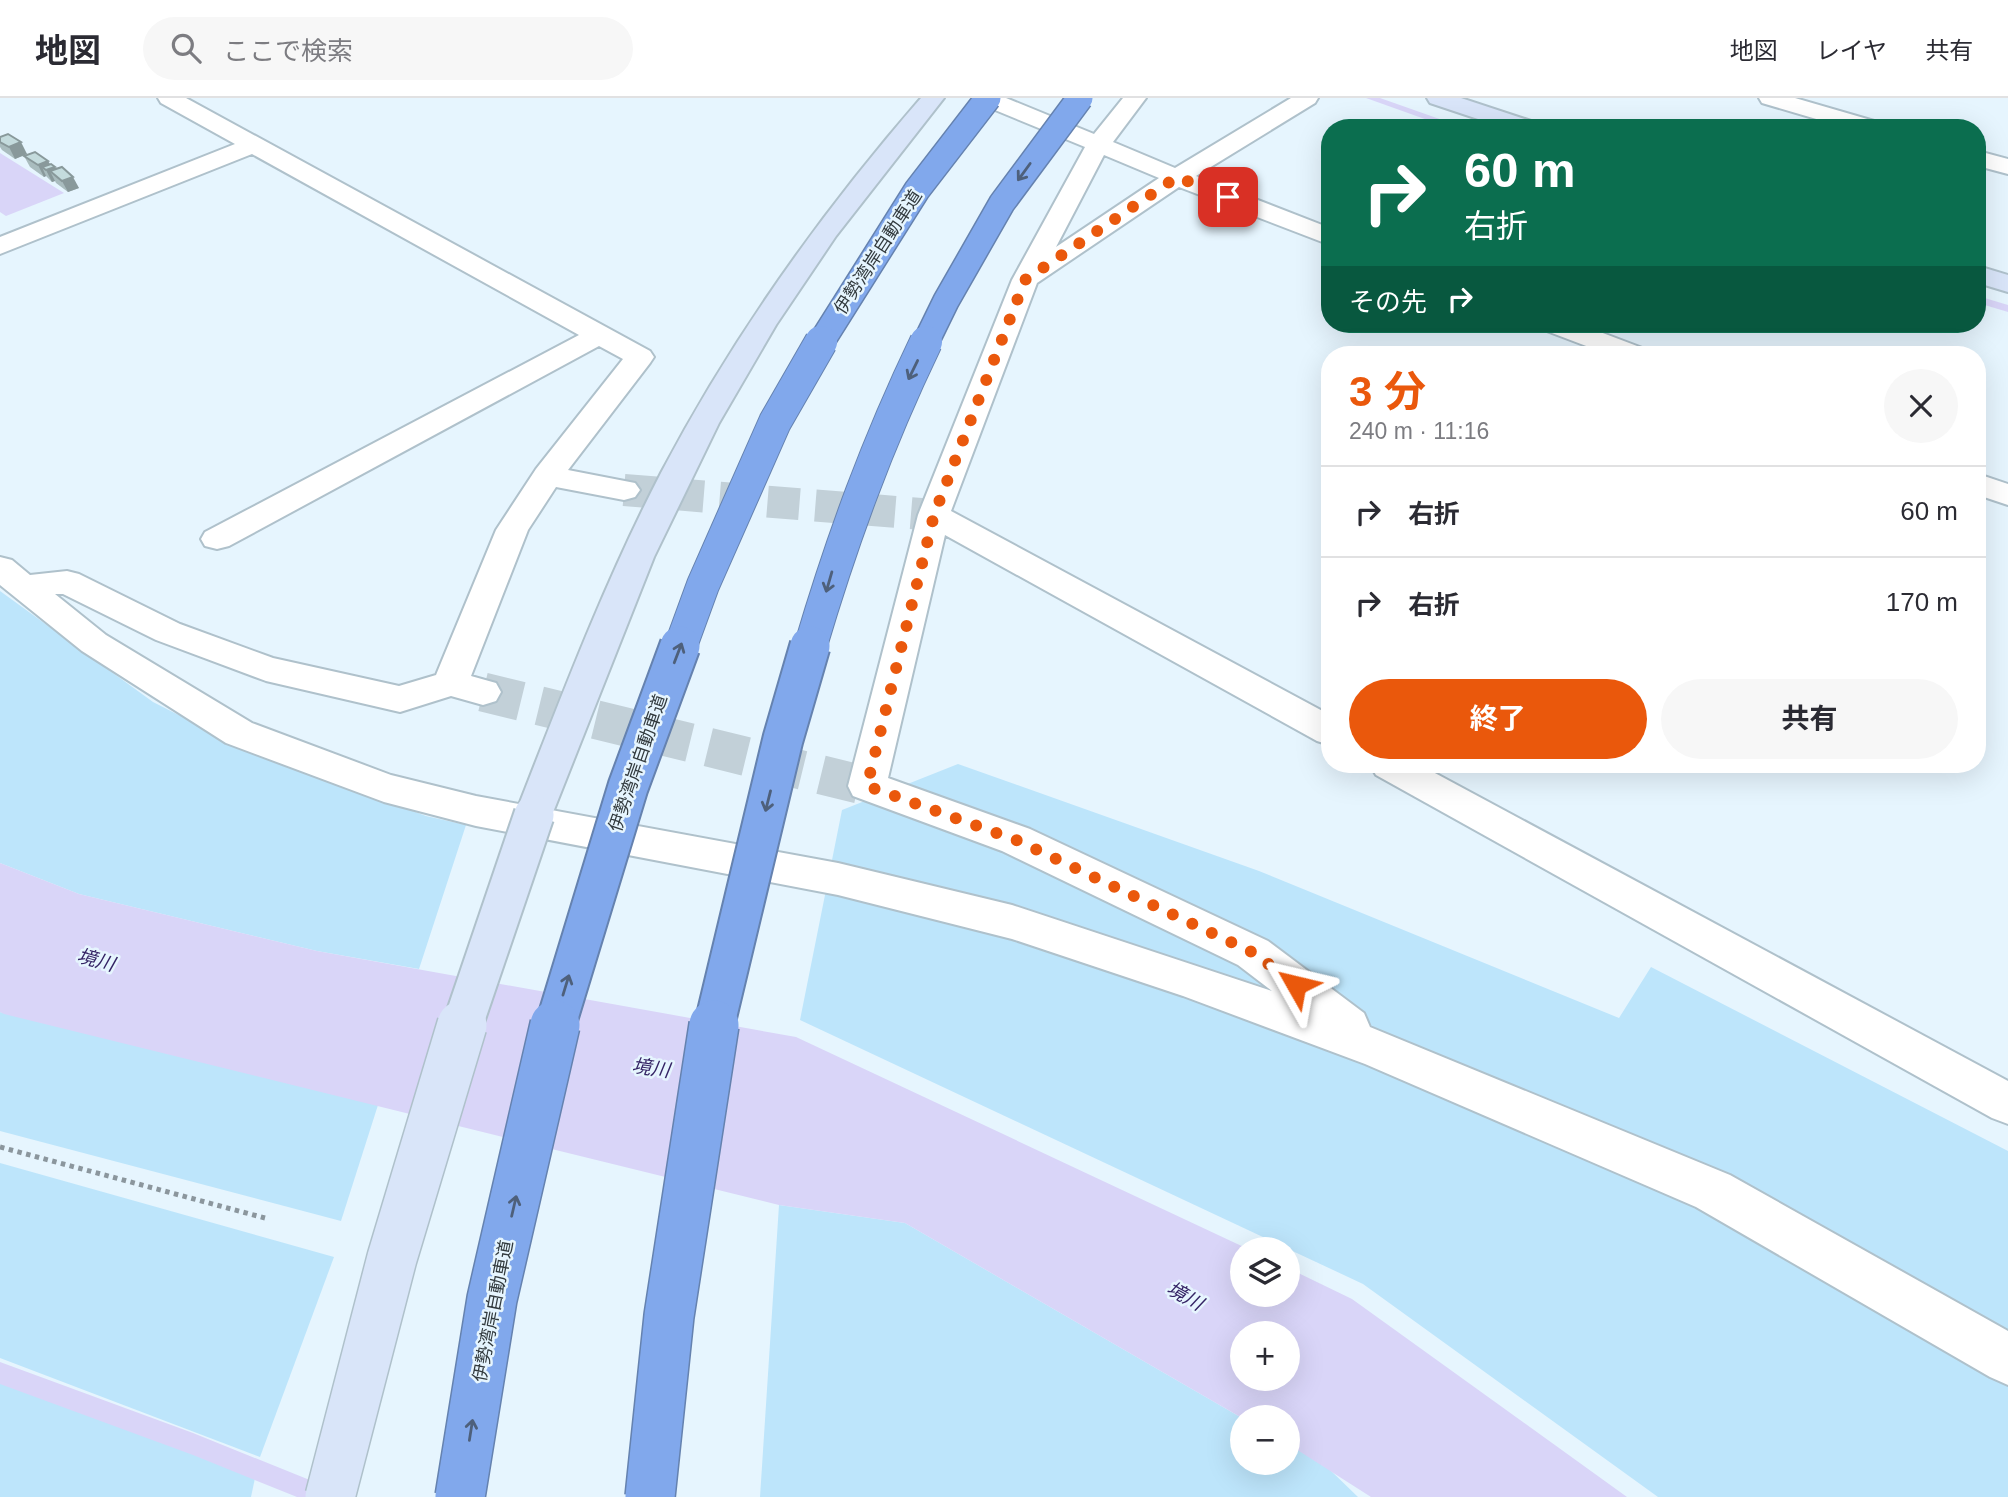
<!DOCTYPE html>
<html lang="ja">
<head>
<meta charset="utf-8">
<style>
  body { margin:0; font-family:Arial,"Noto Sans JP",sans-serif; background:#f7f7f7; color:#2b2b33; height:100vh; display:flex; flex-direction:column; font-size:26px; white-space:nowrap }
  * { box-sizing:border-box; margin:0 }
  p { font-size:23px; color:#7c7c81 }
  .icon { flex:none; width:38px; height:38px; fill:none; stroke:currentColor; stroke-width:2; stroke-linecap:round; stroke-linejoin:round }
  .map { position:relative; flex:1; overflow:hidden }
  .panel { position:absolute; left:1321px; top:248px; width:665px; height:427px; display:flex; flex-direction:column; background:#fff; border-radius:28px; box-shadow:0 7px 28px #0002 }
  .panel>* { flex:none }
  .hud { position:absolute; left:1321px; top:21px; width:665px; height:214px; border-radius:28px; box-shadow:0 7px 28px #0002; background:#0b6e4f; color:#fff; overflow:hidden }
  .buttons { position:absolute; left:1230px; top:1139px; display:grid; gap:14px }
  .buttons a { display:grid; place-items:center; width:70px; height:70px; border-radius:50%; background:#fff; box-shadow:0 7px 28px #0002; font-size:35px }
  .pin { position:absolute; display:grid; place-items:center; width:60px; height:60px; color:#fff; margin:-30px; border-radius:14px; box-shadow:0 4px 10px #0006 }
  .me { position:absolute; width:77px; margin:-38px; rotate:307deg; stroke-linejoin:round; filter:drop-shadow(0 0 5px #0008) }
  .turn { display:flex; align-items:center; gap:24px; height:147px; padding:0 28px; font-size:32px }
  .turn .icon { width:91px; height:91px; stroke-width:2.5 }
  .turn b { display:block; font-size:49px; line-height:60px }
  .then { display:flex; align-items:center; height:66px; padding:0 28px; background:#0003; gap:14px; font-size:26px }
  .round { display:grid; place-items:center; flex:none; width:74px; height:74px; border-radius:37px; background:#f7f7f7 }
  .head { display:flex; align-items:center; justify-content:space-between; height:119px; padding:0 28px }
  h1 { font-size:42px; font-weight:700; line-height:52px; color:#ea580c }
  .button { display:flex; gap:14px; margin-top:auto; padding:14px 28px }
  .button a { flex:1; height:80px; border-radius:42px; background:#ea580c; color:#fff; font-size:28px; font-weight:700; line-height:80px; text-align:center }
  .button a+a { background:#f7f7f7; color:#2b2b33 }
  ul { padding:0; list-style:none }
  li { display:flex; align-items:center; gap:21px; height:91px; padding:0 28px; border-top:2px solid #e1e1e2 }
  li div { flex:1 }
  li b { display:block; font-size:26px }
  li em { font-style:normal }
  header { display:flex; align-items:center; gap:42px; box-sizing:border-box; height:98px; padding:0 35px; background:#fff; border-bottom:2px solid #e1e1e2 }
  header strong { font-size:33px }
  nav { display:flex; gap:38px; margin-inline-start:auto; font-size:24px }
  .search { width:490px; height:63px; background:#f7f7f7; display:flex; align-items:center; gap:18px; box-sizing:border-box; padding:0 24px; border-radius:38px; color:#7c7c81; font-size:26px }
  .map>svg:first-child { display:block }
</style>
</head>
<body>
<header>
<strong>地図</strong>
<div class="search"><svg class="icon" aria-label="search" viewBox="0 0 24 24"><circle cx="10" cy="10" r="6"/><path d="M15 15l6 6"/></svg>ここで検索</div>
<nav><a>地図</a><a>レイヤ</a><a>共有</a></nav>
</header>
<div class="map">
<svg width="2008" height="1399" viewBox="0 0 2008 1399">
  <rect width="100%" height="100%" fill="#e6f5fe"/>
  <!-- green -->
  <g fill="#bde5fb">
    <polygon points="0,493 153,604 232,644 426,718 466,727 419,871 317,853 79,796 0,765"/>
    <polygon points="958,666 1259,773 1619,920 1651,869 2008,1053 2008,1399 1658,1399 1363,1186 800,922 842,712"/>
    <polygon points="0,914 378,1007 341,1123 0,1033"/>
    <polygon points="0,1065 334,1159 260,1359 0,1260"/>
    <polygon points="779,1107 905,1125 1242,1320 1242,1365 1288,1365 1288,1346 1326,1368 1358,1399 760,1399"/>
    <polygon points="0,1282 255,1380 251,1399 0,1399"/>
  </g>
  <!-- water -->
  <g fill="#d9d5f8" fill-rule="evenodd">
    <polygon points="0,55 64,95 6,118 0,114"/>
    <path d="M0 765 79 796 317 853 796 939 1248 1151 1242 1152V1197H1288V1170L1352 1201 1627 1399H1371L1288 1346V1320H1242L905 1125 779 1107 4 916 0 914ZM1242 1236H1288V1281H1242Z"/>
  </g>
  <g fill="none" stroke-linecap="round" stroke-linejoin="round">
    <!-- stream -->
    <g fill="#d9d5f8" fill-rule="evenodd">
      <polygon points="1366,0 1380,0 1465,30 1450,30"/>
      <polygon points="1978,198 2008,207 2008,214 1978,205"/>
      <polygon points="0,1264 193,1335 332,1391 335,1399 297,1399 193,1357 0,1286"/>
    </g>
    <!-- street-tunnel-far1 -->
    <polyline stroke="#c2d0d8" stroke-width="32" stroke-dasharray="32 16" stroke-linecap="butt" points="624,392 934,417"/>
    <!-- street-tunnel -->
    <polyline stroke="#c2d0d8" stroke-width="39" stroke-dasharray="39 19" stroke-linecap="butt" points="483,594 867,688"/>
    <defs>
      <g id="street">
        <path d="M158 0H186L650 253 654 259 650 265 568 372 635 385 640 392 635 399 624 402 556 389 528 432 471 578 496 585 501 594 496 603 483 607 451 598 400 614 266 583 156 542 63 496H55L106 537 252 625 391 677 476 698 838 765 1012 807 1272 893 1238 867 1002 753 853 698 848 688 918 417 1012 182 1085 49 978 5 975 0H1006L1094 36 1123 0H1146L1113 44 1175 70 1291 0H1318L1315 5 1196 78 1330 130V147L1179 89 1037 185 951 413 1330 617V647L1317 643 945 437 888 680 1030 731 1268 843 1364 915 1370 929 1730 1077 2008 1233V1287L1990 1279 1696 1109 1365 966 1183 898 1012 841 838 797 476 728 384 704 226 645 82 553 0 487V459L12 462 30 477 67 473 79 476 180 526 273 560 399 588 436 577 496 432 536 371 623 261 599 248 229 448 217 451 205 448 201 441 205 434 579 237 252 56 0 156V139L235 46 161 5ZM1104 57 1159 80 1056 149Z"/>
        <polygon points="1759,0 1795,0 1881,25 1885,30 1847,30 1762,5"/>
        <polygon points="1978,53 2008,61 2008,76 1978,68"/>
        <polygon points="1540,226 1579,226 1645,251 1649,257 1610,257 1544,232"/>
        <polygon points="1978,376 2008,386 2008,407 1978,397"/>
        <polygon points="1370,667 1420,667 2008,983 2008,1026 1992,1020 1376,677"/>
      </g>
      <g id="secondary">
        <path d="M921 0H944L836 138 776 227 719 325 654 459 548 727 534 732 520 727 515 717C560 602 604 485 661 375 732 240 821 115 921 0Z"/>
        <polygon points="1427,0 1461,0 1537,25 1541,30 1505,30 1430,5"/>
        <polygon points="1978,168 2008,177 2008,194 1978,185"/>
      </g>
    </defs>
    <!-- street casing -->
    <use href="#street" stroke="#afc1cb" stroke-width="4"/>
    <!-- secondary casing -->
    <use href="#secondary" stroke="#afc1cb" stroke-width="4"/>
    <!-- path -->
    <polyline stroke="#8b969d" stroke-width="5" stroke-dasharray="4.5 4.5" stroke-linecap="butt" points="0,1049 265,1120"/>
    <!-- street -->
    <use href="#street" fill="#fff" fill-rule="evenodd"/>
    <!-- secondary -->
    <use href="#secondary" fill="#d9e5f9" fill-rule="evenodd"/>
    <defs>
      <polyline id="secondary-bridge-far1" points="462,929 534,717"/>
      <polyline id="secondary-bridge" points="330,1399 392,1160 462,927"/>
      <g id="highway-bridge-far3">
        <polyline points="820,246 917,92 988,0"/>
        <polyline points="925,246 946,203 1002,105 1080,0"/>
      </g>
      <g id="highway-bridge-far2">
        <polyline points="680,550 703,487 775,324 821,244"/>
        <path d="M810 550C842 442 877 346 926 244"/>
      </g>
      <g id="highway-bridge-far1">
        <polyline points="555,929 628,689 680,548"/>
        <polyline points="714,929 783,641 810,548"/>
      </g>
      <g id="highway-bridge">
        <polyline points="460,1399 492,1201 555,927"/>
        <polyline points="650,1399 669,1218 714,927"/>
      </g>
    </defs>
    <!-- secondary-bridge-far1 casing -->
    <use href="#secondary-bridge-far1" stroke="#afc1cb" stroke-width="43" stroke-linecap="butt"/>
    <!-- secondary-bridge casing -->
    <use href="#secondary-bridge" stroke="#afc1cb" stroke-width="52" stroke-linecap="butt"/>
    <!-- highway-bridge-far3 casing -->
    <use href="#highway-bridge-far3" stroke="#6582af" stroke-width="28" stroke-linecap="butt"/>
    <!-- highway-bridge-far2 casing -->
    <use href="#highway-bridge-far2" stroke="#6582af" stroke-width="34" stroke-linecap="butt"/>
    <!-- highway-bridge-far1 casing -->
    <use href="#highway-bridge-far1" stroke="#6582af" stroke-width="43" stroke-linecap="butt"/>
    <!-- highway-bridge casing -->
    <use href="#highway-bridge" stroke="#6582af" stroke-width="52" stroke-linecap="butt"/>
    <!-- secondary-bridge-far1 -->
    <use href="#secondary-bridge-far1" stroke="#d9e5f9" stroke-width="39"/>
    <!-- secondary-bridge -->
    <use href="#secondary-bridge" stroke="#d9e5f9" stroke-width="49"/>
    <!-- highway-bridge-far3 -->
    <use href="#highway-bridge-far3" stroke="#81a8ec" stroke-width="25"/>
    <!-- highway-bridge-far2 -->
    <use href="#highway-bridge-far2" stroke="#81a8ec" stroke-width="32"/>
    <!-- highway-bridge-far1 -->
    <use href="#highway-bridge-far1" stroke="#81a8ec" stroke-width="39"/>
    <!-- highway-bridge -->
    <use href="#highway-bridge" stroke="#81a8ec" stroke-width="49"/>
  </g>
  <!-- wall -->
  <g fill="#a9bcbe">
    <polygon points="0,39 27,56 15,61 2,52 0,49"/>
    <polygon points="24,58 48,63 50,66 79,90 68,94 56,85 55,83 52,84 46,78 44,79 30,69"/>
  </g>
  <!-- shaded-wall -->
  <g fill="#89999b">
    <polygon points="21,44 27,56 15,61 9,49"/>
    <polygon points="48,63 52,70 55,69 61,81 50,73 55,83 52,84 46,72 42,69 46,78 44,79 38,67"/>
    <polygon points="73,79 79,90 68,94 62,83"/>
  </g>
  <!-- building -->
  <g fill="#c4dbdd" stroke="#89999b" stroke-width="2">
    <polygon points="8,36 21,44 9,49 0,44 0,39"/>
    <polygon points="35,54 48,63 38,67 24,58"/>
    <polygon points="51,66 55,69 46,72 42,69"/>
    <polygon points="62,69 73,79 62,83 50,73"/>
  </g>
  <!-- one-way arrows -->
  <defs><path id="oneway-shaft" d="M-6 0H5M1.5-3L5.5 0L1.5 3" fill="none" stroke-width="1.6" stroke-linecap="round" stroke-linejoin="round" transform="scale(1.75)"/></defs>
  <g stroke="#4e607b">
    <use href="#oneway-shaft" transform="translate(1024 74) rotate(126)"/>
    <use href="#oneway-shaft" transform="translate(913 272) rotate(116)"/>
    <use href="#oneway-shaft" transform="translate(829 484) rotate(106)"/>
    <use href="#oneway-shaft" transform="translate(678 555) rotate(-69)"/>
    <use href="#oneway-shaft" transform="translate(768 703) rotate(104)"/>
    <use href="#oneway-shaft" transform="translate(566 887) rotate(-73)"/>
    <use href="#oneway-shaft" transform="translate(514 1108) rotate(-77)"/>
    <use href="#oneway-shaft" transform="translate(471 1332) rotate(-81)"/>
  </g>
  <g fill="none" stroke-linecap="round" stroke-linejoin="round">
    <!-- route -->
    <polyline stroke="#ea580c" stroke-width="12" stroke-dasharray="0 21.6" points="1228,99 1177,79 1025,182 934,417 867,688 1016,742 1254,855 1296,887"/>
  </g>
  <g text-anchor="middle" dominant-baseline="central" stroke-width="5" stroke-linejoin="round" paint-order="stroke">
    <!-- street labels -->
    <g font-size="18" fill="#323a3e" stroke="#e6f5fe">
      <text transform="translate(878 154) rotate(-57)">伊勢湾岸自動車道</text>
      <text transform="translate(638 665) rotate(-71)">伊勢湾岸自動車道</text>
      <text transform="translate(493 1213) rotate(-79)">伊勢湾岸自動車道</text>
    </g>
    <!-- water labels -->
    <g font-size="19" font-style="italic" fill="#342465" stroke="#e6f5fe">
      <text transform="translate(96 862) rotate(15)">境川</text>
      <text transform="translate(651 970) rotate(8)">境川</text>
      <text transform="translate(1185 1198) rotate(29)">境川</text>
    </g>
  </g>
</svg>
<div class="buttons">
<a><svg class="icon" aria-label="layers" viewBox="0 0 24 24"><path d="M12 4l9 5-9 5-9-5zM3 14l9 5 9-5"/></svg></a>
<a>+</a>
<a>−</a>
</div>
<div class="pin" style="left:1228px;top:99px;background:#d93025"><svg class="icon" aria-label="arrive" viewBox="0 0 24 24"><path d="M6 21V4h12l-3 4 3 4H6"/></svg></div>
<svg class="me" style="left:1296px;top:887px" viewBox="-20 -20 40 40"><path d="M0-17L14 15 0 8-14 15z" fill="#ea580c" stroke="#fff" stroke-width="4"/></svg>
<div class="hud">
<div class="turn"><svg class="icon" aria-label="right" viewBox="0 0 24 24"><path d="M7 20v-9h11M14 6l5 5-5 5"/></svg><div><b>60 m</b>右折</div></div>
<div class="then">その先<svg class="icon" aria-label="right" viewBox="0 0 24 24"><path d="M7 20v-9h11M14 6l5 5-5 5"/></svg></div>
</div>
<section class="panel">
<div class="head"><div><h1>3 分</h1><p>240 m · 11:16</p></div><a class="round"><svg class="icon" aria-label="close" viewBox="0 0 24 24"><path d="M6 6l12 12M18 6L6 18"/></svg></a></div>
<ul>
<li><svg class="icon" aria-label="right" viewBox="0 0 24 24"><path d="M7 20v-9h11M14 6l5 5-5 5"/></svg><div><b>右折</b></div><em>60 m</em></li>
<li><svg class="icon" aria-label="right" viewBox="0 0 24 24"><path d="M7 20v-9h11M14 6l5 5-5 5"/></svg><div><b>右折</b></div><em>170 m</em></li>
</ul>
<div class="button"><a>終了</a><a>共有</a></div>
</section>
</div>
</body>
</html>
